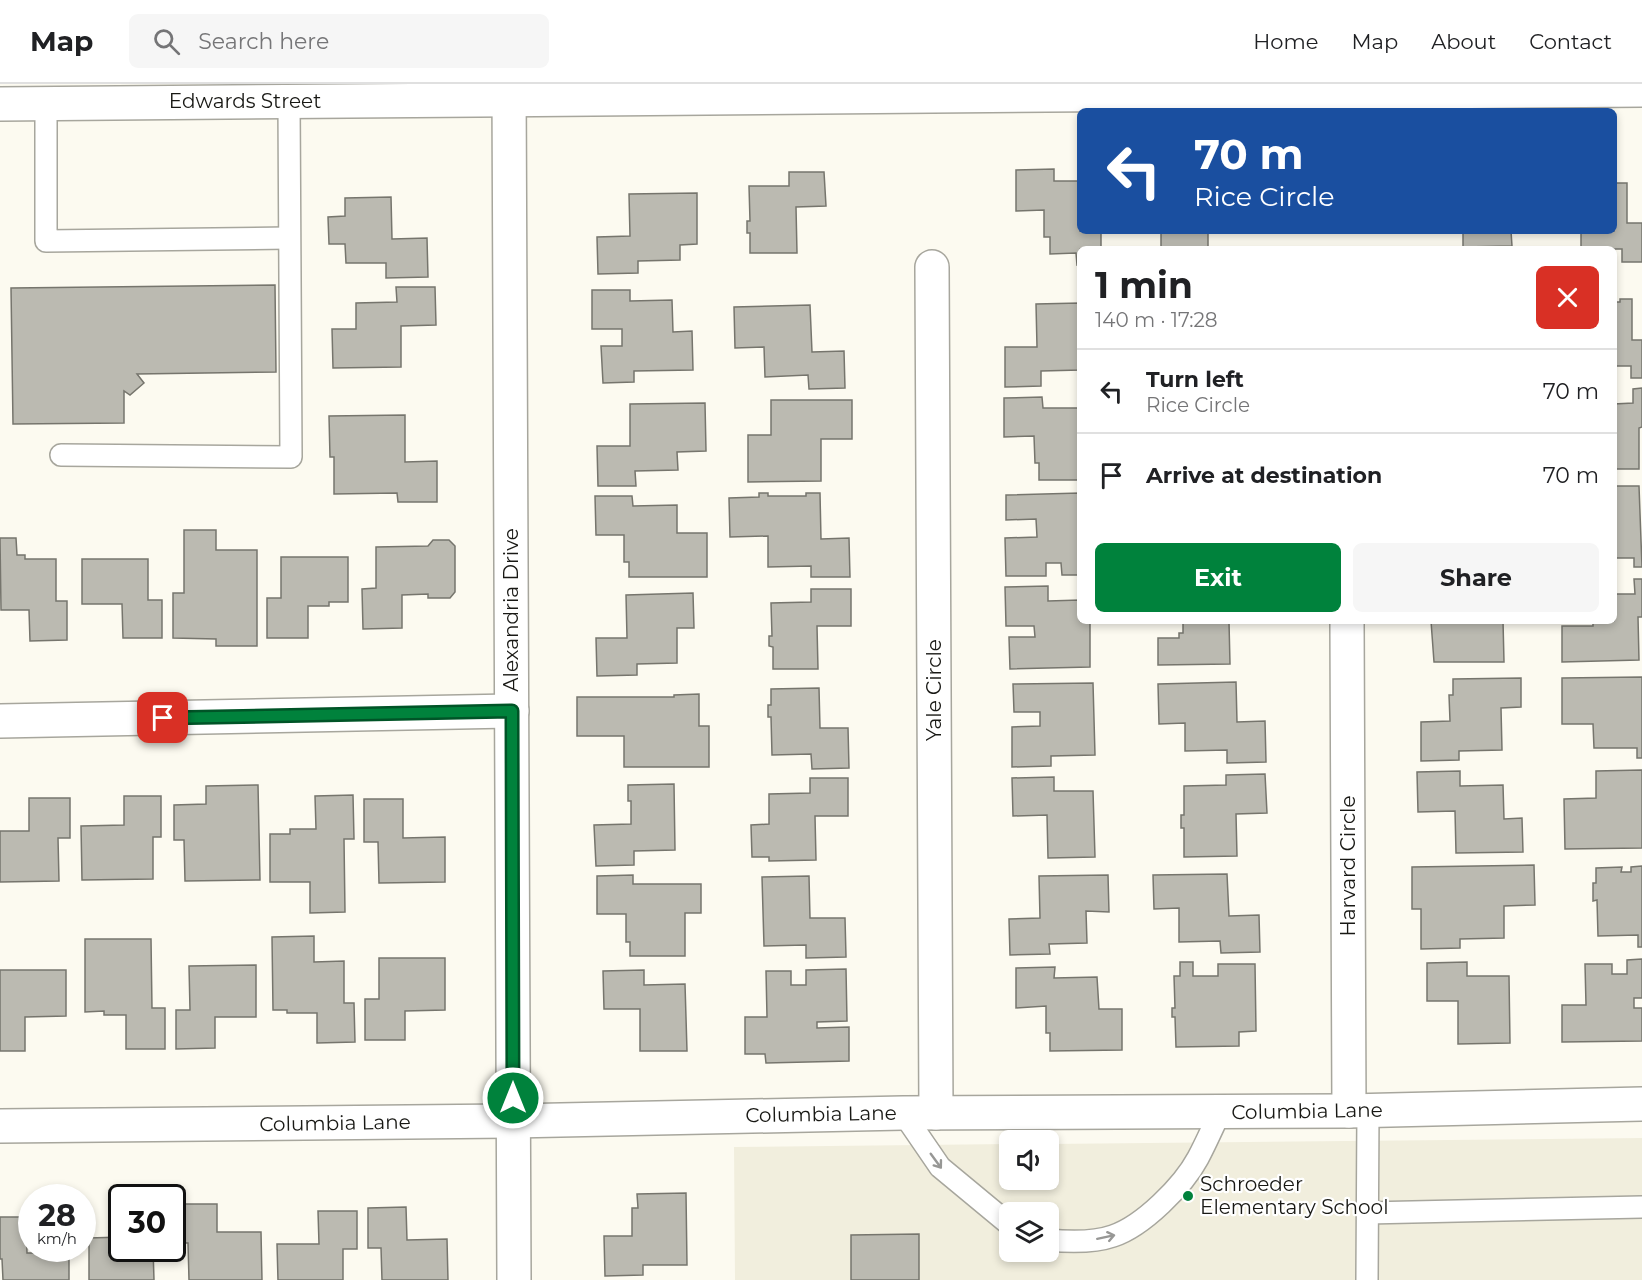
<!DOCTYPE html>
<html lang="en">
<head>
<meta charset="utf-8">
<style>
  body { margin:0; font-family:Montserrat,sans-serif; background:#f6f6f6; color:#202124; height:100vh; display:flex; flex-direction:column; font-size:22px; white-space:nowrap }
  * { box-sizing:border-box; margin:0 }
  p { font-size:20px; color:#757577 }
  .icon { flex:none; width:33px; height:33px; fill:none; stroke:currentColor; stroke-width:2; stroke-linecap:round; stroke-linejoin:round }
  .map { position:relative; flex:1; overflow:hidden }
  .sheet { position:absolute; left:1077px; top:162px; width:540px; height:378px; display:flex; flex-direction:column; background:#fff; border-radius:9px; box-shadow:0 3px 9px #0003 }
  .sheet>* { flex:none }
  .hud { position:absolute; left:1077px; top:24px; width:540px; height:126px; border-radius:9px; box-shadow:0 3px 9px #0003; background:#1a4fa0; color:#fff; overflow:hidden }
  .controls { position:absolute; left:999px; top:1046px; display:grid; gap:12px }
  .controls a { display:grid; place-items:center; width:60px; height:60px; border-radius:9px; background:#fff; box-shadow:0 3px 9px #0003; font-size:30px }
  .speed { position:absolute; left:18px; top:1100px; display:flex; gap:12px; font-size:30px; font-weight:700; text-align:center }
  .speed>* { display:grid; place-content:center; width:78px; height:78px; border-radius:50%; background:#fff; box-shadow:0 3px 9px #0003; line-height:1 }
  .speed small { font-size:15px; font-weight:400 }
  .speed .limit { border:3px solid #111; border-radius:9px; background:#fff; color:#111 }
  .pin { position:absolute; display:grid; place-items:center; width:51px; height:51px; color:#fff; margin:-26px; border-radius:12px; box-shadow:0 3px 9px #0006 }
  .me { position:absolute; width:66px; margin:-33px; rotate:0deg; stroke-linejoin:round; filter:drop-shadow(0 0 4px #0008) }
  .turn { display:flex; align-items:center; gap:21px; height:126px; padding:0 18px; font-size:27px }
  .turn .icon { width:78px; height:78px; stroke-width:2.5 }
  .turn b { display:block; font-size:42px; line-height:51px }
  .round { display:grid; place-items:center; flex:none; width:63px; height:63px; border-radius:9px; background:#f6f6f6 }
  .summary { display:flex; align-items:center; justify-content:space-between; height:102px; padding:0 18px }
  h1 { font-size:36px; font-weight:700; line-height:45px }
  .primary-button { display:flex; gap:12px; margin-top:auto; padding:12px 18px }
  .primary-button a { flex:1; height:69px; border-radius:9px; background:#00823c; color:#fff; font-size:24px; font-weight:700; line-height:69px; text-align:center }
  .primary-button a+a { background:#f6f6f6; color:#202124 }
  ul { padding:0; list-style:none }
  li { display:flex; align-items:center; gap:18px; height:84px; padding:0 18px; border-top:2px solid #e0e0e0 }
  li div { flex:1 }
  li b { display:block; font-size:22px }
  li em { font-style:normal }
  header { display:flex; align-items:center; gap:36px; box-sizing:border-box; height:84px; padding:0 30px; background:#fff; border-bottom:2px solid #e0e0e0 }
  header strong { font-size:28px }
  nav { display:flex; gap:33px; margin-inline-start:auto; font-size:21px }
  .search { width:420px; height:54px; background:#f6f6f6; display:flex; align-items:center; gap:15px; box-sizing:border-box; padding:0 21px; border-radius:9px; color:#757577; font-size:22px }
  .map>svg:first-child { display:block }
</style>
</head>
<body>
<header>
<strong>Map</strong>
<div class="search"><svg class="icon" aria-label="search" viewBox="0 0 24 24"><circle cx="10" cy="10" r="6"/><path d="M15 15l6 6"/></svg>Search here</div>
<nav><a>Home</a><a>Map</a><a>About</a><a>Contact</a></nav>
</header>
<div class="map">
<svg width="1642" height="1196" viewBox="0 0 1642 1196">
  <rect width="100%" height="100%" fill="#fcfaf0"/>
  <!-- built -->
  <path fill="#f1eedd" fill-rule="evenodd" d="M1642 1054V1196H735L734 1063 1009 1060 1010 1095H1048L1049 1060ZM1010 1128H1048V1167H1010Z"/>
  <!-- building -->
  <g fill="#bbbab1" stroke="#76756d" stroke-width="1.5">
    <polygon points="1054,85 1054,97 1080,97 1080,147 1101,147 1101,165 1080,165 1080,180 1077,181 1076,169 1050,170 1050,153 1044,153 1044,126 1016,127 1016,86"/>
    <polygon points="789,88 824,88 826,122 796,123 797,169 750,169 750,149 747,149 747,137 750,137 749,102 789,102"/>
    <polygon points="1614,99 1627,99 1627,139 1642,139 1642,178 1622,178 1622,165 1581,165 1581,147 1614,147"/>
    <polygon points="697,109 697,160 680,161 680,176 638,177 638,189 598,190 597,153 630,152 629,110"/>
    <polygon points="391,113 392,155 427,154 428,193 386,194 386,179 346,179 345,160 329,160 328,133 345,132 345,114"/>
    <rect x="1161" y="147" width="47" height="18"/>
    <polygon points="1463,147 1511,147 1512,162 1463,163"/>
    <polygon points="275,201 276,288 137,290 144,299 130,311 124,307 124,339 13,340 11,204"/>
    <polygon points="396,203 435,203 436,241 401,242 401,283 333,284 332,245 356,245 356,219 397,218"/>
    <polygon points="592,206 630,206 630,217 672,216 673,248 692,247 693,286 634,287 634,298 603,299 601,262 622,262 622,245 592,245"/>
    <polygon points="1620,215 1632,215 1632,256 1642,256 1642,294 1631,294 1631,282 1614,282 1614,218 1620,218"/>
    <polygon points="1080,219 1080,286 1041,287 1041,302 1005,303 1005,263 1037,263 1036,220"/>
    <polygon points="810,221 812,268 844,267 845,304 809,305 808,291 765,293 764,263 735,264 734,223"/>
    <polygon points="1642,304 1642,343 1639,344 1639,385 1614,385 1614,320 1633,319 1633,305"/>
    <polygon points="1042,313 1043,324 1080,324 1080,396 1039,396 1039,379 1035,379 1034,352 1004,353 1004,314"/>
    <polygon points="771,316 852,316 852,355 821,355 821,397 748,398 748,351 771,351"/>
    <polygon points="705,319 706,367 677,368 678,386 635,387 636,402 598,402 597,362 630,362 630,320"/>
    <polygon points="405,331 405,378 437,377 437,418 398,418 397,409 334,410 334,373 330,373 329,332"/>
    <polygon points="1614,402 1639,402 1642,483 1634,483 1634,474 1614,474"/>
    <polygon points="759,409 768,409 768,412 806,412 806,409 820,409 821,455 849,454 850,493 811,493 811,482 768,483 768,452 730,453 729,414 759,413"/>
    <polygon points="1080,409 1080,491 1062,491 1061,479 1046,479 1046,492 1006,492 1005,454 1037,453 1036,435 1006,436 1006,411"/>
    <polygon points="595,412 632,412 633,422 677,421 677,449 707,449 707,493 629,493 629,478 624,478 624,451 596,451"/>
    <polygon points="184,446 216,446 216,466 257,466 257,562 216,562 216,555 173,554 173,509 184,509"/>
    <polygon points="0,454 16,454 17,471 25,471 25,475 56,475 56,517 67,517 67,556 30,557 29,526 1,526"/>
    <polygon points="433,456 449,456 455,462 455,508 450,514 428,514 428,510 402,511 402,544 363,545 362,505 376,504 376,463 428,462"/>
    <polygon points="281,473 348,473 348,518 329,518 329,522 308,522 308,554 267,554 267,514 281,514"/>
    <polygon points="82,475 148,475 148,516 162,516 162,554 123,554 122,520 82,520"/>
    <polygon points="1634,495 1642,495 1642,533 1638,533 1639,576 1562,578 1562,542 1593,542 1593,537 1614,537 1614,510 1635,510"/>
    <polygon points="1048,502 1048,517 1080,516 1080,537 1090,537 1090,583 1010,585 1009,553 1035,553 1034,542 1006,542 1005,503"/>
    <polygon points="811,505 851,505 851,542 817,542 818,585 773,585 773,563 769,562 769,552 772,552 771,519 811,518"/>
    <polygon points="693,509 694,544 677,544 677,579 637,580 637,591 597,592 596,554 627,554 626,511"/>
    <polygon points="1183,537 1263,537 1263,538 1229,538 1230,580 1158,581 1158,554 1179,554 1179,549 1183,549"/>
    <polygon points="1431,537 1503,537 1504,578 1434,578"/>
    <polygon points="1642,593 1642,674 1637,674 1637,664 1594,664 1593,640 1562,640 1562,594"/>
    <polygon points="1521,594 1521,623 1501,624 1502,666 1459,667 1459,676 1421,677 1421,638 1450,637 1449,611 1453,611 1453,595"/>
    <polygon points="1236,598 1237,638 1265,637 1266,678 1227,679 1227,666 1185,667 1185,639 1159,640 1158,600"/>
    <polygon points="1093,599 1095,671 1051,672 1051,682 1012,683 1012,643 1040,642 1040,628 1014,628 1013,600"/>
    <polygon points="819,604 820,644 848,644 849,684 812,685 811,670 772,671 771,633 768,633 768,621 771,621 771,605"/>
    <polygon points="699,610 699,642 709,642 709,683 624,683 624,652 577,652 577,613 674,613 674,611"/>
    <polygon points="1642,686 1642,764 1565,765 1564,715 1596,714 1596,687"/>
    <polygon points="1460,687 1460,702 1503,701 1504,735 1522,734 1523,768 1456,769 1455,727 1418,728 1417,688"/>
    <polygon points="1265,690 1267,729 1236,730 1237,772 1184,773 1184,744 1181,744 1181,731 1184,731 1184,702 1226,701 1226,691"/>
    <polygon points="1054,693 1054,707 1093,707 1095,773 1048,774 1047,731 1013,732 1012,694"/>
    <polygon points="810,694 848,694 848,732 815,732 816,776 769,777 769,773 752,773 751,741 769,740 769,710 810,709"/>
    <polygon points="674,700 675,766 634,767 634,781 596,782 594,741 631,740 631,717 628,717 628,701"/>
    <polygon points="258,701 260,796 185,797 184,756 174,756 174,721 206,720 206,702"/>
    <polygon points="353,711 354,755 344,755 345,828 310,829 310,798 270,798 270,750 290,750 290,745 316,745 315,712"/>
    <polygon points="124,712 161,712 161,753 153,753 153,795 82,796 81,742 124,741"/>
    <polygon points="29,714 70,714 70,754 58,754 59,797 0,798 0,747 29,747"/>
    <polygon points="364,715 403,715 403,754 445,753 445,798 379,799 378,758 364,758"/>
    <polygon points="1534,781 1535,821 1504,822 1504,854 1460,855 1460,864 1421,865 1421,825 1412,825 1412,783"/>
    <polygon points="1642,782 1642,863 1638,863 1638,851 1598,852 1597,816 1593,817 1593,799 1596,799 1596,784 1622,783 1621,788 1631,788 1631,783"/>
    <polygon points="1227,790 1229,832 1259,831 1260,868 1221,869 1220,857 1179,858 1179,824 1154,825 1153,791"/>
    <polygon points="633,791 633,800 701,800 701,829 685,829 685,872 630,872 630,858 626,858 626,830 597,830 597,792"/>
    <polygon points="1108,791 1109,828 1086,827 1087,859 1049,860 1050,870 1010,871 1009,835 1040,834 1039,792"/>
    <polygon points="809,792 810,834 845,834 846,873 806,874 806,861 764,862 762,793"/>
    <polygon points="314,852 314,878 344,877 344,919 354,919 355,958 317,959 317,929 287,929 287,926 273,926 272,853"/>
    <polygon points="85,855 151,855 152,924 165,924 165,965 126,965 126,931 104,931 104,927 85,928"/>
    <polygon points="379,874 445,874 445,926 405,927 405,956 365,956 365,915 379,915"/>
    <polygon points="1642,875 1642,914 1634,914 1634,924 1642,924 1642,957 1562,958 1562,921 1586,921 1585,880 1612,880 1612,890 1627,890 1627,876"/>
    <polygon points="1180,878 1193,878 1193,892 1218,892 1218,880 1255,880 1256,947 1239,948 1239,962 1176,963 1175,933 1172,933 1172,924 1175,924 1174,892 1180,892"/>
    <polygon points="1467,878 1467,892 1509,892 1510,959 1458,960 1458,917 1427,917 1427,879"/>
    <polygon points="256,881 256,933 215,933 215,964 176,965 176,926 190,926 189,882"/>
    <polygon points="1055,883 1054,894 1097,893 1099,925 1122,925 1122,966 1050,967 1050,949 1046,949 1046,922 1016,924 1016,884"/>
    <polygon points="846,885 847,937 817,938 817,944 849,943 849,977 766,979 765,970 745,970 745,933 767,933 766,887 791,887 791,901 806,901 806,886"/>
    <polygon points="0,886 66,886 66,932 25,933 25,967 0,967"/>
    <polygon points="644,886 644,901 685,900 687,967 640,967 640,925 604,925 603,887"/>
    <polygon points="686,1109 687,1181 643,1181 643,1191 605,1192 604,1152 632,1152 632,1124 638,1124 637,1110"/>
    <polygon points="179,1120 217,1120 217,1148 261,1148 262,1196 189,1196 188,1159 180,1159"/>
    <polygon points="406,1123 407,1156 447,1155 448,1196 382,1196 381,1164 368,1164 368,1124"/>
    <polygon points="318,1127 357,1127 357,1165 343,1165 343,1196 278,1196 277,1160 319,1160"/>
    <polygon points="0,1133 26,1133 27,1169 38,1169 38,1164 69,1164 69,1196 3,1196 2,1175 0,1175"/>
    <polygon points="919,1150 919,1196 851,1196 851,1151"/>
    <polygon points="122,1153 122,1164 153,1164 154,1196 89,1196 89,1154"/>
  </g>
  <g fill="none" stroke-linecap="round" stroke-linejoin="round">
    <defs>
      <g id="service">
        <polyline points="46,19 46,157 289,154"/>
        <polyline points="61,371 291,373 289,18"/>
        <polyline points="903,1029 940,1083 1010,1141"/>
        <polyline points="1367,1129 1642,1123"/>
        <path d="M1048 1156C1069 1158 1093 1159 1113 1152 1143 1142 1183 1102 1198 1074 1206 1059 1213 1043 1220 1028"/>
        <polyline points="1367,1196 1368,1026"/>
      </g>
      <g id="minor">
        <polyline points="509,0 514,1196"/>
        <polyline points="932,183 936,1029"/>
        <polyline points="1347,537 1349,1027"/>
        <polyline points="0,637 512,627"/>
        <polyline points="0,1042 513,1037 903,1029 1349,1027 1642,1020"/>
      </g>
      <polyline id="tertiary" points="0,20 1642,6"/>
    </defs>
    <!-- service casing -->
    <use href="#service" stroke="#a7a69d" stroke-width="24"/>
    <!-- minor casing -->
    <use href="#minor" stroke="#a7a69d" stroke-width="36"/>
    <!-- tertiary casing -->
    <use href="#tertiary" stroke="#a7a69d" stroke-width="36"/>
    <!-- service -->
    <use href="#service" stroke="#fff" stroke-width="21"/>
    <!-- minor -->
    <use href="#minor" stroke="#fff" stroke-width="33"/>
    <!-- tertiary -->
    <use href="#tertiary" stroke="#fff" stroke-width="33"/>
  </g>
  <!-- one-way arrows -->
  <defs><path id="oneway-shaft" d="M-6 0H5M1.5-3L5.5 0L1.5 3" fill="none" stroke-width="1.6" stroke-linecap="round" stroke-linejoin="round" transform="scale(1.5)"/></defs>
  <g stroke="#979795">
    <use href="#oneway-shaft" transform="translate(936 1077) rotate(54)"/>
    <use href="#oneway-shaft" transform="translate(1106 1153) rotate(-12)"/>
  </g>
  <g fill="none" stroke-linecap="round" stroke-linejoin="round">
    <defs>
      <polyline id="route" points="163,634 512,627 513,1014"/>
    </defs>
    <!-- route casing -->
    <use href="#route" stroke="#005427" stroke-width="15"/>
    <!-- route -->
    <use href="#route" stroke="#00823c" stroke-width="10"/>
  </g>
  <!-- markers -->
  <circle fill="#00823c" stroke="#fff" stroke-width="2" cx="1188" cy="1112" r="6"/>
  <g text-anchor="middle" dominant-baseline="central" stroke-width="4.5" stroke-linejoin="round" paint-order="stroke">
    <!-- street labels -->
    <g font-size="20" fill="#181814" stroke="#fff">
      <text x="245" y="17">Edwards Street</text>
      <text transform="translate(511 526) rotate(-90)">Alexandria Drive</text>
      <text transform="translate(934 606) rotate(-90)">Yale Circle</text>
      <text transform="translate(1348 782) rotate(-90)">Harvard Circle</text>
      <text transform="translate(1307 1027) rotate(-1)">Columbia Lane</text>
      <text transform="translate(821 1030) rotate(-1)">Columbia Lane</text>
      <text transform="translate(335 1039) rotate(-1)">Columbia Lane</text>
    </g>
    <!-- poi labels -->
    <g font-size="20" fill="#181814" stroke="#fff" text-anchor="start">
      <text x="1200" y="1100">Schroeder<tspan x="1200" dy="23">Elementary School</tspan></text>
    </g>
  </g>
</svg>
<div class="controls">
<a><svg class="icon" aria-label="sound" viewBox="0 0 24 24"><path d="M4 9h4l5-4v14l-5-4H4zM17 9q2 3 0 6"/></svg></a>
<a><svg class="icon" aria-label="layers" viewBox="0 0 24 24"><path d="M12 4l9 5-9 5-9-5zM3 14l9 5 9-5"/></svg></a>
</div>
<div class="speed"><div>28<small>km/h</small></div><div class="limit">30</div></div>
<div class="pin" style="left:163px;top:634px;background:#d93025"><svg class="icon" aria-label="arrive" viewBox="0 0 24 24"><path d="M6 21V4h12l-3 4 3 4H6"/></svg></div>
<svg class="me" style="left:513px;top:1014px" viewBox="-20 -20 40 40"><circle r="17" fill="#00823c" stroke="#fff" stroke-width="3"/><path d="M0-11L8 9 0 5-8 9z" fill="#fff"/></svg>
<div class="hud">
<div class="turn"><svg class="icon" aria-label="left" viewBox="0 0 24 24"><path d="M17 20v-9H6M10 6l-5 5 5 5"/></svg><div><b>70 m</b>Rice Circle</div></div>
</div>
<section class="sheet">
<div class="summary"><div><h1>1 min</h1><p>140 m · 17:28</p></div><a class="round" style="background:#d93025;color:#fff"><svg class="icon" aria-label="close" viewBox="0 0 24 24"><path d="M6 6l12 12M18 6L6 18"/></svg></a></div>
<ul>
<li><svg class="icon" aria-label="left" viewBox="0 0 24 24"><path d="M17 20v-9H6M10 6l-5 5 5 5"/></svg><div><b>Turn left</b><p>Rice Circle</p></div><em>70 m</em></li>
<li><svg class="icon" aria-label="arrive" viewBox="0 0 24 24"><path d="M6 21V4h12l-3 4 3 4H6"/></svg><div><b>Arrive at destination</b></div><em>70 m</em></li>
</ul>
<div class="primary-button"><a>Exit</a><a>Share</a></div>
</section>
</div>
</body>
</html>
